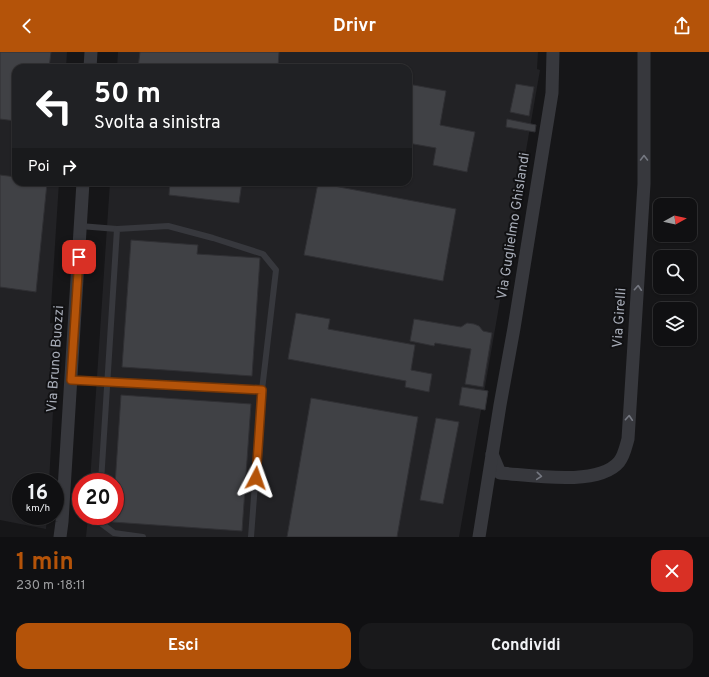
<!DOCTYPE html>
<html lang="it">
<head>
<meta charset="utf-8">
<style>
  body { margin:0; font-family:Overpass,sans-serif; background:#19191b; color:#f1f3f6; height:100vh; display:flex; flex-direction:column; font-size:15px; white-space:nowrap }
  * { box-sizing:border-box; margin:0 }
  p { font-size:13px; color:#9c9d9f }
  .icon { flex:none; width:22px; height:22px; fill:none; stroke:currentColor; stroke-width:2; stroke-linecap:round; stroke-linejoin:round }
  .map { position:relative; height:485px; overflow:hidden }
  .side { display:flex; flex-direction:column; background:#101012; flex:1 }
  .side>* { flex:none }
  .hud { position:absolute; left:12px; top:12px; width:400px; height:122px; border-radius:12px; box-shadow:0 1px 3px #0004,0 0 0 1px #303032; background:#202124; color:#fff; overflow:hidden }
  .needle { width:26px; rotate:82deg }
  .controls { position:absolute; left:653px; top:146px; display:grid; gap:8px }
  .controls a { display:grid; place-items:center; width:44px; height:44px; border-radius:8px; background:#101012; box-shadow:0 1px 3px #0004,0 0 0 1px #303032; font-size:20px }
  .speed { position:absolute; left:12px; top:421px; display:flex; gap:8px; font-size:20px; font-weight:700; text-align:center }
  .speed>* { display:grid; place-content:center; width:52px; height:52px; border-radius:50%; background:#101012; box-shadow:0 1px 3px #0004,0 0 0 1px #303032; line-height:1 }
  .speed small { font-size:10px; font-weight:400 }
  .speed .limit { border:6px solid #d22; background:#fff; color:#111 }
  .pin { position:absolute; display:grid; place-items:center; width:34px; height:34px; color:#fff; margin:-17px; border-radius:8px; box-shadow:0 2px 6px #0006 }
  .me { position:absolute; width:44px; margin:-22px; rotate:4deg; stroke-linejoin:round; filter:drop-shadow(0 0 3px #0008) }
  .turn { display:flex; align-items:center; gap:14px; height:84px; padding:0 16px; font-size:18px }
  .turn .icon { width:52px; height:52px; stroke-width:2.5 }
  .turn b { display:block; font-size:28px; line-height:34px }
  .then { display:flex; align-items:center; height:38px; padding:0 16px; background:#0003; gap:8px; font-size:15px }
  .round { display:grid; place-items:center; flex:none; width:42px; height:42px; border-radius:12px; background:#19191b }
  .head { display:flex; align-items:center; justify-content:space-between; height:68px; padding:0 16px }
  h1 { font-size:24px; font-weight:700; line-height:30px; color:#b45309 }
  .action { display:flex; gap:8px; margin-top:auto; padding:8px 16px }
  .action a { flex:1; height:46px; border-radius:12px; background:#b45309; color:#fff; font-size:16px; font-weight:700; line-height:46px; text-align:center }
  .action a+a { background:#19191b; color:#f1f3f6 }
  header { display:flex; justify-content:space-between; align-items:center; height:52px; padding:0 16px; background:#b45309; color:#fff; font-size:18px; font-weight:700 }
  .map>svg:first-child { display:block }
</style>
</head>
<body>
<header><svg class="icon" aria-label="back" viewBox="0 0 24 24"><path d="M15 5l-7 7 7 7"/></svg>Drivr<svg class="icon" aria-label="share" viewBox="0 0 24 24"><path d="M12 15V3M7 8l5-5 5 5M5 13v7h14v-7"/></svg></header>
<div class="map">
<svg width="709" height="485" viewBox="0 0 709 485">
  <rect width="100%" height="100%" fill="#161618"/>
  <!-- built -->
  <g fill="#222225">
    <polygon points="0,0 67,0 66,16 16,16 16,130 59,130 50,271 58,272 49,430 21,430 21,464 47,464 46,477 0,468"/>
    <polygon points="118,0 538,0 537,17 540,18 459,485 86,485 88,464 115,464 115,430 90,430 110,130 408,130 408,16 117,16"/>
  </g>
  <!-- building -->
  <g fill="#404145" stroke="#303034">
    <polygon points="0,0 51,0 49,16 16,16 16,69 0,67"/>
    <polygon points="140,0 279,0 278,16 138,16"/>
    <polygon points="408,32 446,39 440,73 475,80 467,120 433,113 436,96 408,91"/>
    <polygon points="516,32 534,35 529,64 510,60"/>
    <polygon points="507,67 536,73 535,80 506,75"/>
    <polygon points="0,123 16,125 16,130 47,131 36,240 0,235"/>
    <polygon points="170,130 242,130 239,151 169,143"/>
    <polygon points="318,131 456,157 443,229 304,203"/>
    <polygon points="131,188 198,193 197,202 260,206 252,324 122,315"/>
    <polygon points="296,261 330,267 328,277 415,293 411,318 432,322 429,340 405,335 406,329 288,307"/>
    <polygon points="414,267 461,275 467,271 474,272 479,274 483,279 492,281 483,335 465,332 471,297 435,291 434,294 410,289"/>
    <polygon points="462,335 488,339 485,358 459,353"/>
    <polygon points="121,343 251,352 242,479 112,470 113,464 115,464 115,433"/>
    <polygon points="311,346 418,365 397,485 287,485"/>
    <polygon points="436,366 459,370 443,452 420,448"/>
  </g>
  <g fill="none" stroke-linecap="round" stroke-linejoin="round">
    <!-- service -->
    <g stroke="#37383d" stroke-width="6">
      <polyline points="80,174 117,177"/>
      <polyline points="71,328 262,338"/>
      <polyline points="101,430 117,177 168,174 213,186 263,202 276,218 262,338 251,485"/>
      <polyline points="99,464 98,469 114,481 143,485"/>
    </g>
    <!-- minor -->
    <g stroke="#37383d" stroke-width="13">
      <polyline points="90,16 91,0"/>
      <path d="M492 402 500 421C530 423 598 435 619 410 624 404 626 394 628 387L644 132V0"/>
      <polyline points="60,485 62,470 83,130"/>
      <polyline points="479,485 500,353 514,276 552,41 553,0"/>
    </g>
  </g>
  <!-- one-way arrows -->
  <defs><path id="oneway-chevron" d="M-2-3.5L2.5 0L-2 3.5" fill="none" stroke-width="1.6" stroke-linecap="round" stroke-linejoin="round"/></defs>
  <g stroke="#757881">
    <use href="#oneway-chevron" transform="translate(644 106) rotate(-90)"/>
    <use href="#oneway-chevron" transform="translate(638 236) rotate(-86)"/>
    <use href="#oneway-chevron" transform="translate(629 366) rotate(-86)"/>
    <use href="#oneway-chevron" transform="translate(539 424) rotate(5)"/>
  </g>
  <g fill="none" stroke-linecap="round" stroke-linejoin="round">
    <defs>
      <polyline id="route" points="79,205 71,328 262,338 256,426"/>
    </defs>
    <!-- route casing -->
    <use href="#route" stroke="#753606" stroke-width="10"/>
    <!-- route -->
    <use href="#route" stroke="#b45309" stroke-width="7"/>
  </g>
  <g text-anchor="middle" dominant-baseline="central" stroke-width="4" stroke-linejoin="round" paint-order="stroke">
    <!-- street labels -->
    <g font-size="14" fill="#a8adb8" stroke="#111113">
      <text transform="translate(514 174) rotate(-81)">Via Guglielmo Ghislandi</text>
      <text transform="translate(620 266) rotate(-86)">Via Girelli</text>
      <text transform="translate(56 307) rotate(-86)">Via Bruno Buozzi</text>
    </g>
  </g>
</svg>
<div class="controls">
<a><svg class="needle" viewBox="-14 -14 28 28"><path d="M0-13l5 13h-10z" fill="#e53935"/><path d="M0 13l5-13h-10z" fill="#9c9d9f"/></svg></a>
<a><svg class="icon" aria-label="search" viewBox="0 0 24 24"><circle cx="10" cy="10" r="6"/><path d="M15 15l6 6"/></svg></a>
<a><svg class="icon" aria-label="layers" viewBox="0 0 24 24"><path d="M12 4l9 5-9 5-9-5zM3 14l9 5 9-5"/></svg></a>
</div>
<div class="speed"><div>16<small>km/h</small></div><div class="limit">20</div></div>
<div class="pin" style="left:79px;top:205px;background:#d93025"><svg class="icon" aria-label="arrive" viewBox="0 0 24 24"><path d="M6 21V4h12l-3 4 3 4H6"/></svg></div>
<svg class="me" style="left:256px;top:426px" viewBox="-20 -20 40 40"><path d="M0-17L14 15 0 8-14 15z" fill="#b45309" stroke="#fff" stroke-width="4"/></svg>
<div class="hud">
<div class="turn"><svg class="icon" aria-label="left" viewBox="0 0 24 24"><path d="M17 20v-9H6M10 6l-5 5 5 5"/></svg><div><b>50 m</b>Svolta a sinistra</div></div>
<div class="then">Poi<svg class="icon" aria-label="right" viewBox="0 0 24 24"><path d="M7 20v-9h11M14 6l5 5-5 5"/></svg></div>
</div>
</div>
<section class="side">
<div class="head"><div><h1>1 min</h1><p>230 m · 18:11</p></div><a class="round" style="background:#d93025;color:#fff"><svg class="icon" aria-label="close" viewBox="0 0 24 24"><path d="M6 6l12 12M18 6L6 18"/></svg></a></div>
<div class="action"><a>Esci</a><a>Condividi</a></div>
</section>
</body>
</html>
